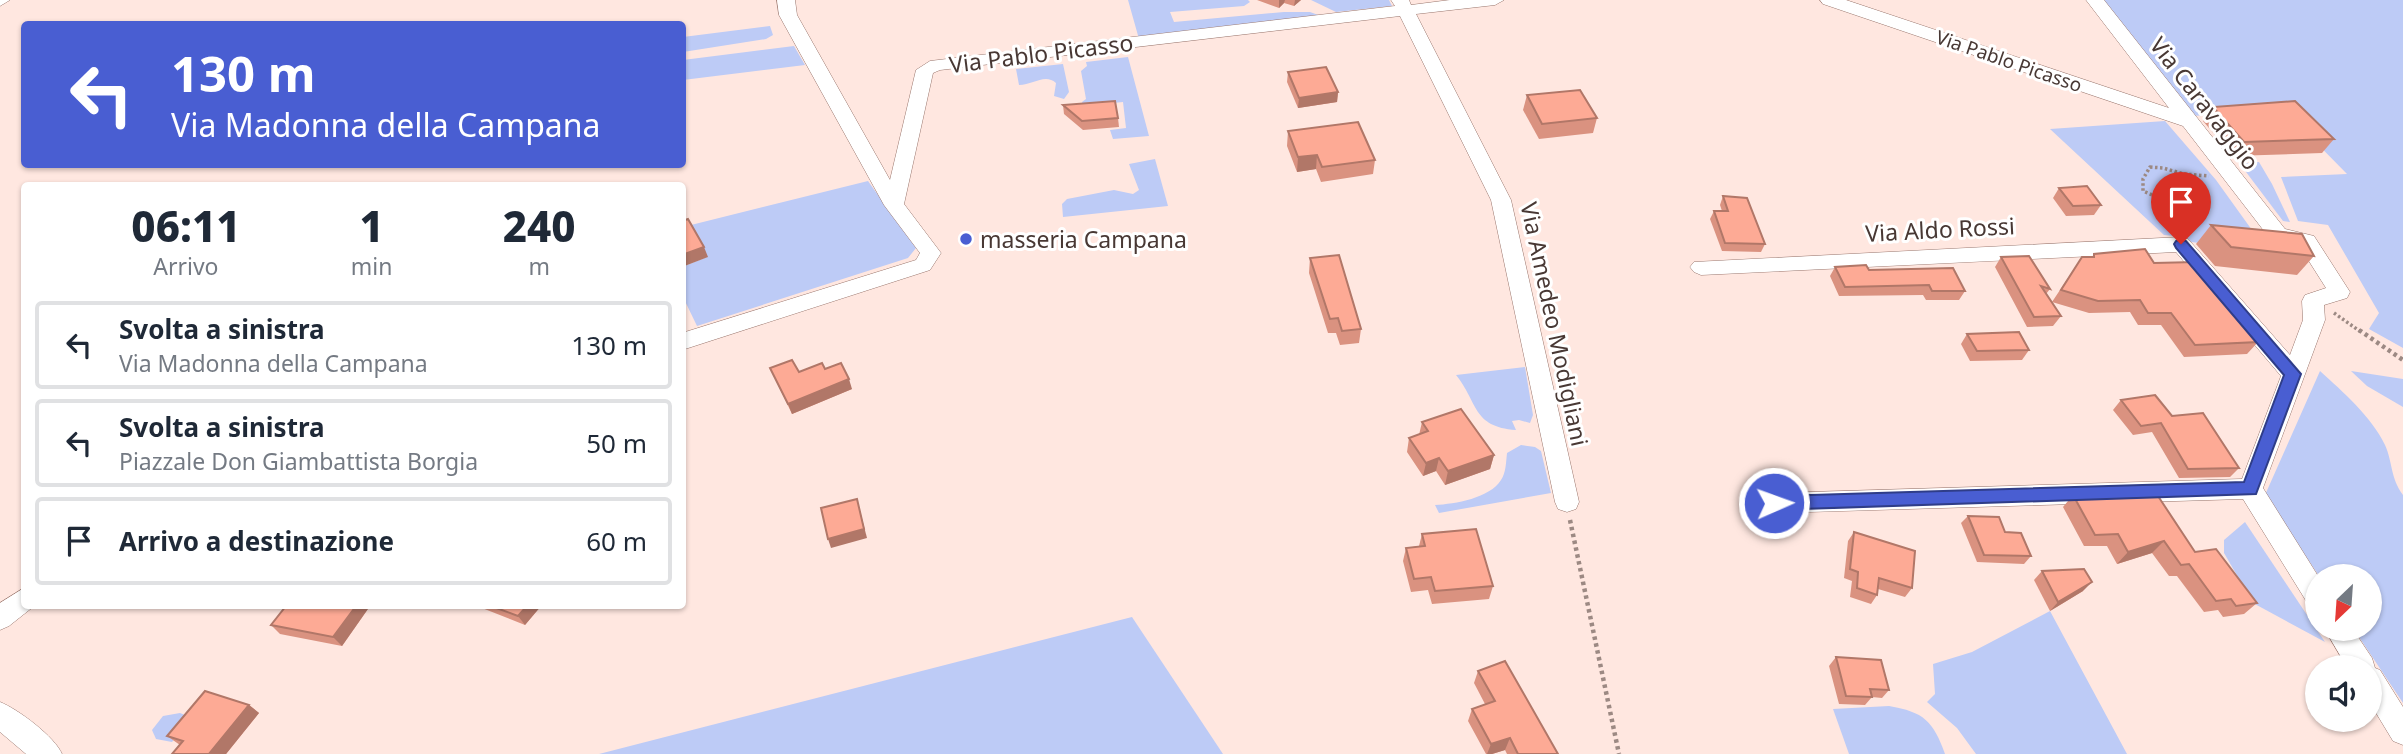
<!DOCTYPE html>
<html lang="it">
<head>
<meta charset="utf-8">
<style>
  body { margin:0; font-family:"Noto Sans",sans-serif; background:#f2f2f3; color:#1f2937; height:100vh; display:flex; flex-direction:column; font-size:26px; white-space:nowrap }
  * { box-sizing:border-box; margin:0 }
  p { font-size:23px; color:#747a83 }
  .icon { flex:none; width:38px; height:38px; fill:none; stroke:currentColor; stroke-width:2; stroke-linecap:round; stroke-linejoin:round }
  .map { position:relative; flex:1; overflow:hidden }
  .details { position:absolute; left:21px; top:182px; width:665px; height:427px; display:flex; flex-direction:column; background:#fff; border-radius:7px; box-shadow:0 2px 5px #0004 }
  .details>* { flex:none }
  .top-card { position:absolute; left:21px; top:21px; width:665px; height:147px; border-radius:7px; box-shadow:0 2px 5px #0004; background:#495ed2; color:#fff; overflow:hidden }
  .needle { width:46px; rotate:205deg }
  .buttons { position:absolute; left:2305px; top:564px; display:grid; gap:14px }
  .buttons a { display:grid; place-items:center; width:77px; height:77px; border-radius:50%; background:#fff; box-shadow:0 2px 5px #0004; font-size:35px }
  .pin { position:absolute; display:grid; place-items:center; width:60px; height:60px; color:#fff; margin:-72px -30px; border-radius:50% 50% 50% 0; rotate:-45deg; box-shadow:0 0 7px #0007 }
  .pin .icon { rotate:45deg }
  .me { position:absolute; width:77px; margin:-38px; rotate:88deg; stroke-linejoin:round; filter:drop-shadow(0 0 5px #0008) }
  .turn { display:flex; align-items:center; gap:24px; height:147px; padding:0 35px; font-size:32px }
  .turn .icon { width:91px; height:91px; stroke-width:2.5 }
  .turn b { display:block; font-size:49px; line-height:60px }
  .eta { display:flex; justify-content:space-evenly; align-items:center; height:119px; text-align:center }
  .eta b { font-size:42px; font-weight:800; line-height:49px }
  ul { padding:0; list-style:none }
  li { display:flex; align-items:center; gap:21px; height:88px; margin:0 14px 10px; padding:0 21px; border:4px solid #e0e1e3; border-radius:7px }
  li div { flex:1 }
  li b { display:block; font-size:26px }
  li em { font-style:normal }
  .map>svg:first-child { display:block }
</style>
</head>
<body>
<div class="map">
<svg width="2403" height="754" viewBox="0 0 2403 754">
  <rect width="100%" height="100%" fill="#ffe7e0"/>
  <!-- green -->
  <g fill="#bdcbf6">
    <polygon points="1128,0 1248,0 1250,2 1244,6 1170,12 1174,22 1284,12 1310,12 1321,16 1139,39"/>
    <polygon points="1311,0 1389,0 1392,6 1336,12"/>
    <polygon points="2099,0 2403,0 2403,348 2369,329 2379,313 2328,225 2298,221 2281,177 2347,174 2285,111 2190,116"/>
    <polygon points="770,26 773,35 766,39 683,52 683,37"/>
    <polygon points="794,46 805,65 683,80 683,60"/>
    <polygon points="1128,57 1149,136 1113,139 1110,130 1126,128 1123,102 1083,106 1082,102 1086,99 1081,71 1087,66 1086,62"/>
    <path d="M1063 64 1069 92 1064 99 1054 96 1056 83C1045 73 1033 85 1019 85L1016 69Z"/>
    <polygon points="2165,121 2216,180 2267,251 2191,242 2186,237 2164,235 2050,129"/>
    <polygon points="1155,159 1168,206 1063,217 1062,204 1067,199 1114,190 1133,194 1139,190 1129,164"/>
    <polygon points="2259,162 2272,184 2290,222 2283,221 2240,164"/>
    <polygon points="868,181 916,248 908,258 697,326 683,297 682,267 707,257 683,227"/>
    <path d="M1525 367 1533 415 1530 423 1519 420 1512 421 1516 430C1472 427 1478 402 1456 375Z"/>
    <path d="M2320 371C2343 392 2371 416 2385 445 2393 463 2390 477 2403 495V703L2353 628H2370V576H2319L2265 495Z"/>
    <polygon points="2351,371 2403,379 2403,407 2367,386"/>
    <path d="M1521 445 1535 447 1541 451 1551 493 1439 513 1435 505C1455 504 1490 498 1501 480 1506 473 1506 462 1507 453Z"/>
    <polygon points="2245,522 2325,642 2253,603 2224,553 2224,540"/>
    <polygon points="2050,611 2127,754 1976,754 1957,728 1927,702 1935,694 1933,664 1972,652"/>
    <polygon points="1132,617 1223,754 599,754"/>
    <path d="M1889 706C1924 712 1933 721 1945 754H1849L1833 709Z"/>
    <polygon points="180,713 192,718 172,742 156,739 152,730 163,716"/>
  </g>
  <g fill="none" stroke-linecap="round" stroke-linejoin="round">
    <defs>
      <g id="street">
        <polygon points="0,0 10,0 0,6"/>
        <polygon points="777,0 795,0 797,15 890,180 916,70 930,61 1395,6 1391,0 1409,0 1411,5 1450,0 1504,0 1495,5 1416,14 1511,200 1579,502 1576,509 1567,512 1558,509 1555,502 1491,200 1400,16 940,70 933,73 904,204 941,253 930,270 682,350 682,333 916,260 920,253 884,205 779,15"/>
        <polygon points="1820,0 1846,0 2169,108 2086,0 2104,0 2285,229 2314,236 2350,292 2347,298 2324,305 2325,320 2263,488 2318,576 2317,607 2308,604 2243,499 1774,513 1765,510 1762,503 1765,496 1774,493 2242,479 2281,376 2176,252 1701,275 1694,272 1690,267 1694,262 2181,237 2188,239 2290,355 2303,320 2302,301 2305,295 2326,288 2300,247 2271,240 2183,126 1823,4"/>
        <polygon points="24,588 24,606 33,607 9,626 0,630 0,603"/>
        <polygon points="2324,628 2352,628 2372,658 2375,668 2380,670 2403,707 2403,745 2393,741 2370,703 2370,667 2347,667"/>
        <path d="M0 702C18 709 55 737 62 754H26L0 732Z"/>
      </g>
    </defs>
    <!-- street casing -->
    <use href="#street" stroke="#99766d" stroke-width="1"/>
    <!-- path-far1 -->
    <g stroke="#9c8983" stroke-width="3.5" stroke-dasharray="2.5 2.5" stroke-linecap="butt">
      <polygon points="2150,167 2163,168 2184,174 2178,179 2182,190 2197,198 2198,204 2169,202 2143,191 2143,179"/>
      <polyline points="2184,174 2209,176"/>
      <polyline points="2334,313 2361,332"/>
    </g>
    <!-- path -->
    <g stroke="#9c8983" stroke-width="4.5" stroke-dasharray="3.5 3.5" stroke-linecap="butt">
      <polyline points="2359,330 2403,360"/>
      <polyline points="1570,520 1619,754"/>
    </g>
    <!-- street -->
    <use href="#street" fill="#fff" fill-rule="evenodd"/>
  </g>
  <!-- wall -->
  <g fill="#da9280">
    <polygon points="1257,0 1301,0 1294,6 1284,3 1279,8"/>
    <polygon points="1288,72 1338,92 1337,102 1298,108 1287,82"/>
    <polygon points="1527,95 1597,118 1593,133 1539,139 1523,110"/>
    <polygon points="1063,105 1118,118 1119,127 1083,130 1064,114"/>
    <polygon points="2213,107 2334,139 2322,153 2233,156 2203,121"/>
    <polygon points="1288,131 1375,160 1373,174 1321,182 1316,169 1297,172 1287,146"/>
    <polygon points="2059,188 2101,205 2094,215 2066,216 2053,198"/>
    <polygon points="1723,196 1765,244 1761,252 1722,251 1710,219 1714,211 1722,211 1720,205"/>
    <polygon points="2211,225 2314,256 2297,275 2215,266 2196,244"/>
    <polygon points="2094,254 2154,263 2242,325 2258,342 2247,354 2184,357 2161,325 2138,325 2130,312 2089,313 2052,302 2082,257 2092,257"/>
    <polygon points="2001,257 2050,289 2046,294 2061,316 2053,326 2027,327 1995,267"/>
    <polygon points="1310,258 1361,329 1359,343 1340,345 1336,333 1328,333 1309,273"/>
    <polygon points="1835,267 1869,270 1965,291 1959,300 1926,300 1923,295 1839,296 1830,276"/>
    <polygon points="1967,334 2029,350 2022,360 1970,361 1961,344"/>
    <polygon points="770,368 799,372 825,369 852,389 792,414"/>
    <polygon points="2121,400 2172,416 2239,468 2230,477 2179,478 2152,432 2133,435 2113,410"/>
    <polygon points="1422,422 1494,455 1490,469 1445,485 1436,471 1423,476 1407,452 1409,438 1419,435"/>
    <polygon points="2073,495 2195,552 2257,603 2244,614 2223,617 2218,610 2204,612 2177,576 2169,576 2152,553 2117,564 2107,546 2084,546 2063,507"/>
    <polygon points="1968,516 2005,532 2031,556 2024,564 1977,562 1961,523"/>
    <polygon points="1854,532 1912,588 1905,597 1878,589 1877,595 1871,604 1850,597 1852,581 1844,578 1848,541"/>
    <polygon points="1422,534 1493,586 1489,599 1432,604 1428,590 1411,592 1403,561 1406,548 1419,546"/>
    <polygon points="2042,571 2083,591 2050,611 2034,580"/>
    <polygon points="370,606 342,646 280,634 271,625"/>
    <polygon points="480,606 541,606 525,625 482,608"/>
    <polygon points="1836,657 1889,690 1882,698 1872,697 1865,705 1839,704 1829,666"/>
    <polygon points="1478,671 1558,754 1507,754 1505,750 1492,754 1486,754 1468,721 1472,709 1485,704 1474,683"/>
    <polygon points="249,705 259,713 226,754 172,754 180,745 167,736"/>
  </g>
  <!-- shaded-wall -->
  <g fill="#b17768">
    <polygon points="1279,0 1285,0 1284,3 1279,8"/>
    <polygon points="1295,0 1301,0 1294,6"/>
    <polygon points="1338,92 1337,102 1298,108 1299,98"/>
    <polygon points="1317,155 1316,169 1297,172 1298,157"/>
    <polygon points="704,247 708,257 682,267 682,255"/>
    <polygon points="849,379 852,389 792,414 788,404"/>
    <polygon points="1494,455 1490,469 1445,485 1448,471"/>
    <polygon points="1439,458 1436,471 1423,476 1426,463"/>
    <polygon points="857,499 867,538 831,548 828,539"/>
    <polygon points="2164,541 2152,553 2117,564 2128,552"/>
    <polygon points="2092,582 2083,591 2050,611 2058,602"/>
    <polygon points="356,606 370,606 342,646 333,637"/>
    <polygon points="527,606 541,606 525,625 518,616"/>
    <polygon points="249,705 259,713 226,754 209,754"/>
    <polygon points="1510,738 1505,750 1492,754 1487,754 1491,744"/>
  </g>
  <!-- building -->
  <g fill="#fdaa95" stroke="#b17768" stroke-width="2">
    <polygon points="1326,67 1338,92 1299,98 1288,72"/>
    <polygon points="1580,90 1597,118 1542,124 1527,95"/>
    <polygon points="1115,101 1118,118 1082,121 1063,105"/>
    <polygon points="2295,101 2334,139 2244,142 2213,107"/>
    <polygon points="1358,122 1375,160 1322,167 1317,155 1298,157 1288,131"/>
    <polygon points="2087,186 2101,205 2073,206 2059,188"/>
    <polygon points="1723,196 1747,198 1765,244 1725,243 1714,211 1728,211"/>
    <polygon points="688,219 704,247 682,255 682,221"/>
    <polygon points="2211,225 2302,234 2314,256 2231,247"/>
    <polygon points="2145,249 2154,263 2196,262 2242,325 2246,325 2258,342 2195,345 2171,313 2148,313 2140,300 2098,301 2061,290 2082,257 2094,257 2094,254"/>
    <polygon points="1339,255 1361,329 1342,331 1338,318 1330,319 1310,258"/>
    <polygon points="2029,256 2050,289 2041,286 2061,316 2034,317 2001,257"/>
    <polygon points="1866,265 1869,270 1953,268 1965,291 1932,291 1929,285 1845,287 1835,267"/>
    <polygon points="2019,332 2029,350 1977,351 1967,334"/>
    <polygon points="792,360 799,372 822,363 825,369 841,363 849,379 788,404 770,368"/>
    <polygon points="2155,395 2172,416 2203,413 2239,468 2188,469 2161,423 2141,426 2121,400"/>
    <polygon points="1461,409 1494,455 1448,471 1439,458 1426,463 1409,438 1428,431 1422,422"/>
    <polygon points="2156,493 2195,552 2216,549 2257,603 2236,606 2231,599 2216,601 2189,564 2181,565 2164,541 2128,552 2118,534 2095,535 2073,495"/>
    <polygon points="857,499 864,529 828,539 821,508"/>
    <polygon points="1968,516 1999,517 2005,532 2021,533 2031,556 1984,555"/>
    <polygon points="1476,529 1493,586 1435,591 1431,577 1414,579 1406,548 1425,546 1422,534"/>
    <polygon points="1854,532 1915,551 1912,588 1879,578 1877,595 1857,588 1858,572 1850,569"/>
    <polygon points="2084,569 2092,582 2058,602 2042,571"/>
    <polygon points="286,606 356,606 333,637 271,625"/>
    <polygon points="491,606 527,606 518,616"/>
    <polygon points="1836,657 1881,660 1889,690 1870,689 1872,697 1846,696"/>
    <polygon points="1505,661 1558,754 1518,754 1510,738 1491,744 1472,709 1495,701 1478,671"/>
    <polygon points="205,691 249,705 209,754 172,754 183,741 167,736"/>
  </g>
  <!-- route -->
  <polygon fill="#495ed2" stroke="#2f3d88" stroke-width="2" points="2181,239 2186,241 2301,374 2256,494 1774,510 1768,508 1766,503 1768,498 1774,496 2244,482 2284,375 2176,248 2174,244 2176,241"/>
  <!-- markers -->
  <circle fill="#495ed2" stroke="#fff" stroke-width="2.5" cx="966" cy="239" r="7"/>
  <g text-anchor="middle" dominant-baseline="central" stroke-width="6" stroke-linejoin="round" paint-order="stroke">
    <!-- far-street labels -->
    <g font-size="19" fill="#483834" stroke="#fff">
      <text transform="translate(2009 61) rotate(19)">Via Pablo Picasso</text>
    </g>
    <!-- street labels -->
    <g font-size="23" fill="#483834" stroke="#fff">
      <text transform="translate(1041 53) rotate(-7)">Via Pablo Picasso</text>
      <text transform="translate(2205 103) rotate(52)">Via Caravaggio</text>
      <text transform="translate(1940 229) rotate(-3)">Via Aldo Rossi</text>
      <text transform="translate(1555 324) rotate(78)">Via Amedeo Modigliani</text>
    </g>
    <!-- poi labels -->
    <g font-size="23" fill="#483834" stroke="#fff" text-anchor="start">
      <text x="980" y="239">masseria Campana</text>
    </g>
  </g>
</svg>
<div class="buttons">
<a><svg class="needle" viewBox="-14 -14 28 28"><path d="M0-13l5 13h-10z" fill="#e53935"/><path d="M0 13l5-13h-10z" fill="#747a83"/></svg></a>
<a><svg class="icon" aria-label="sound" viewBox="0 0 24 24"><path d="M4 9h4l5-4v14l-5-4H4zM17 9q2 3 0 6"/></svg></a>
</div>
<div class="pin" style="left:2181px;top:244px;background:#d93025"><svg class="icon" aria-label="arrive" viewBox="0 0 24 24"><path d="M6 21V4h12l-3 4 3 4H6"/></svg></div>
<svg class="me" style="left:1774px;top:503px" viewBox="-20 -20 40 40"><circle r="17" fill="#495ed2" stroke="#fff" stroke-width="3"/><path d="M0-11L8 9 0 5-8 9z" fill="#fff"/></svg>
<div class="top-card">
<div class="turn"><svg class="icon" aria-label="left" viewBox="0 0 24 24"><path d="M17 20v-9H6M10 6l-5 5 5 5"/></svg><div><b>130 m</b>Via Madonna della Campana</div></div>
</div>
<section class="details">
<div class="eta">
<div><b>06:11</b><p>Arrivo</p></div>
<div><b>1</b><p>min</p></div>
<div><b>240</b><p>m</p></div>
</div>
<ul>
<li><svg class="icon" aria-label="left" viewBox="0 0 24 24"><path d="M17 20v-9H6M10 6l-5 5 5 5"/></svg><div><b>Svolta a sinistra</b><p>Via Madonna della Campana</p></div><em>130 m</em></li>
<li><svg class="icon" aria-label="left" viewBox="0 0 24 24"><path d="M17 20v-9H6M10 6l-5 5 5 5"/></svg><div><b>Svolta a sinistra</b><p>Piazzale Don Giambattista Borgia</p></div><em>50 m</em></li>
<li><svg class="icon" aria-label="arrive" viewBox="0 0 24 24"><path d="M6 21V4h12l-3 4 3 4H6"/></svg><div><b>Arrivo a destinazione</b></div><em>60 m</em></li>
</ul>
</section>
</div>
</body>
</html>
